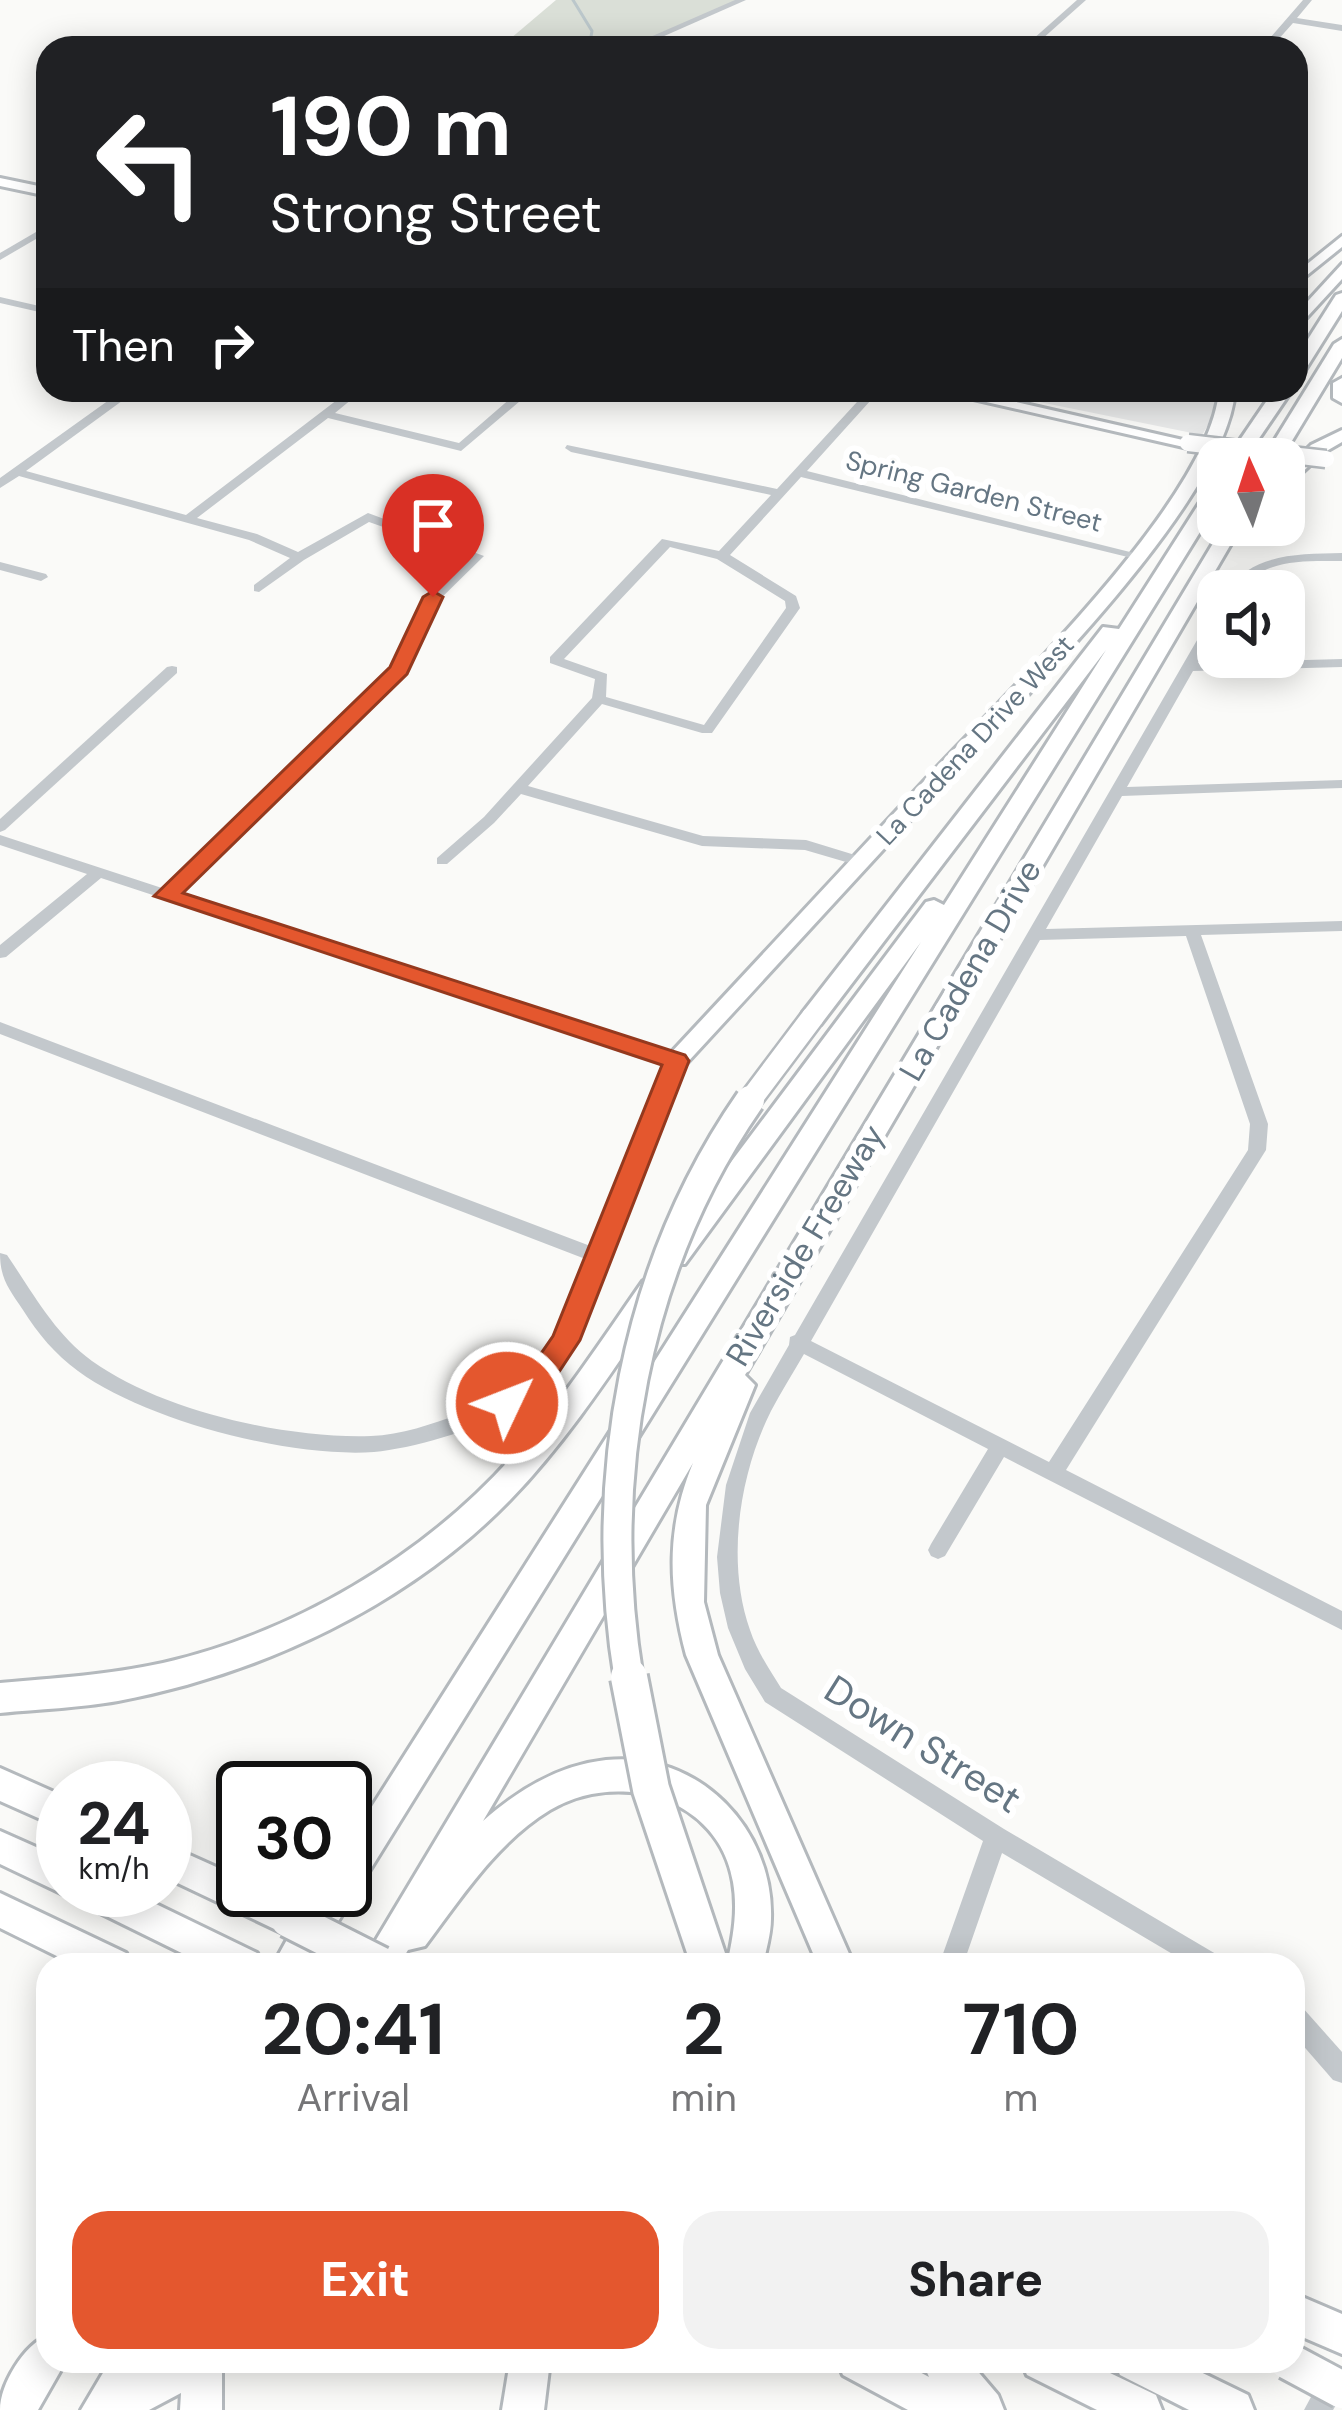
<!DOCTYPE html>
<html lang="en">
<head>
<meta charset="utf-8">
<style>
  body { margin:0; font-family:"DM Sans",sans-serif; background:#f2f2f2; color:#202124; height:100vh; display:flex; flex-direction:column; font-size:45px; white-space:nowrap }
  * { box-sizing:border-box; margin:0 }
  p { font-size:39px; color:#757577 }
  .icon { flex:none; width:66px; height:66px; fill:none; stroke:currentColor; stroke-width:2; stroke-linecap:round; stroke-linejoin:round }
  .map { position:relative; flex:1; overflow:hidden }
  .side { position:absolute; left:36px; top:1953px; width:1269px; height:420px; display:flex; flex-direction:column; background:#fff; border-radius:36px; box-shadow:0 6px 30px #0003 }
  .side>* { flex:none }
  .guide { position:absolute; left:36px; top:36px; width:1272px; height:366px; border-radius:36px; box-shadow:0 6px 30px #0003; background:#202124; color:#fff; overflow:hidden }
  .needle { width:78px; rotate:357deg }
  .fabs { position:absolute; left:1197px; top:438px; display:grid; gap:24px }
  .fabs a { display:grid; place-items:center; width:108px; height:108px; border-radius:24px; background:#fff; box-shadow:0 6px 30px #0003; font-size:60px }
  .speed { position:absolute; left:36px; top:1761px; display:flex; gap:24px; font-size:60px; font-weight:700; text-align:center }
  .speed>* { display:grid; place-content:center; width:156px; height:156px; border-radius:50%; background:#fff; box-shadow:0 6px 30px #0003; line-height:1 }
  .speed small { font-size:30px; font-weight:400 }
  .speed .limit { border:6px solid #111; border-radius:18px; background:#fff; color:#111 }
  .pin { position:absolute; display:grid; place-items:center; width:102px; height:102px; color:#fff; margin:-123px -51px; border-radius:50% 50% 50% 0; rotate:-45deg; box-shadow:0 0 12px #0007 }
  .pin .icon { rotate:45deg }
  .me { position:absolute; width:132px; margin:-66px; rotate:47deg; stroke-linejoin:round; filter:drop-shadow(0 0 9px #0008) }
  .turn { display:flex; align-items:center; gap:42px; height:252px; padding:0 36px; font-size:54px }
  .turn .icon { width:156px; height:156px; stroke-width:2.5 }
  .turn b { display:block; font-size:84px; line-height:102px }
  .then { display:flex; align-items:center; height:114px; padding:0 36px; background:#0003; gap:24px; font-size:45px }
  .eta { display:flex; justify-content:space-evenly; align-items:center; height:204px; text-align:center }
  .eta b { font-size:72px; font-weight:700; line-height:84px }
  .primary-button { display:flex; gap:24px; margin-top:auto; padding:24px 36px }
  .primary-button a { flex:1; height:138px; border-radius:36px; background:#e4572e; color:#fff; font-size:48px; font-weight:700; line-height:138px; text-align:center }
  .primary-button a+a { background:#f2f2f2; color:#202124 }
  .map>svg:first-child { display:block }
</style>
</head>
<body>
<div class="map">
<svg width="1342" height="2410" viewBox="0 0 1342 2410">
  <rect width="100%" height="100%" fill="#fafaf8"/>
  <!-- built -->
  <polygon fill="#e8e9e9" points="981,390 1213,390 1215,400 1213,417 1202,435"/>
  <!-- green -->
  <path fill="#dadfd7" d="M556 0H738C648 43 610 60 510 39Z"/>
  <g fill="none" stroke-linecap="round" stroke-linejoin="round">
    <!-- stream -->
    <polyline stroke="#bbc7cb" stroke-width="3" points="573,0 592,31 589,48"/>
    <defs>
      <g id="major">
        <polygon points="0,178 48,188 48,196 0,186"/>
        <polygon points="1342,236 1342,247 1296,284 1296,273"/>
        <polygon points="934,390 964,390 1196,443 1188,448"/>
        <path d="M1219 390H1235C1228 500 1016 705 938 790 853 882 769 974 684 1066H668L665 1061 668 1056C754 964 839 872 925 780 1002 697 1211 499 1219 390Z"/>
      </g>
      <g id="highway">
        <polygon points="1342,264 1342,279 1296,329 1296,314"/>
        <polygon points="1342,293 1342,311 1302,375 1296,376 1296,358 1336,295"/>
        <polygon points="1342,339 1342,358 1281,459 1263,459 1334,344"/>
        <polygon points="1342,378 1342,403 1333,398 1333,383"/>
        <polygon points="1274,390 1292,390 1245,459 1227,459"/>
        <polygon points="1342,430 1342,442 1323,453 1284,489 1284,472 1311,445"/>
        <polygon points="1218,482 1218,503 311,1965 273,1965 289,1936 165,1877 165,1844 243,1879 243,1890 266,1890 302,1907 304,1912 318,1890 345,1890 345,1849 921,942 685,1264 665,1264 661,1257 665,1250 926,902 934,900 944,905 1106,650 821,1024 803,1024 800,1018 803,1012 1103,627 1119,629 1209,488"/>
        <path d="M1224 525H1242L745 1375 755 1385 706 1505 704 1602 718 1655 854 1965H818L686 1655C668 1587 666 1528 693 1463L483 1821C518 1790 559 1765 606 1760 698 1750 774 1829 771 1919 771 1934 766 1950 763 1965H727C733 1937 738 1911 733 1882 719 1797 618 1769 550 1810 497 1842 461 1898 425 1946L408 1950 399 1965H361Z"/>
        <path d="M653 1278 663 1281 667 1289 663 1297C615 1367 569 1439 510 1500 407 1606 261 1674 118 1701 79 1708 39 1709 0 1713V1683C55 1678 109 1675 163 1663 293 1633 423 1557 512 1457 561 1403 601 1341 643 1281Z"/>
        <polygon points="0,1768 63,1796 63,1829 0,1801"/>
        <polygon points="0,1831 63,1859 63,1890 72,1890 63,1894 0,1864"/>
        <polygon points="72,1890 127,1890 257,1953 262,1965 206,1965 78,1902"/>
        <polygon points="0,1893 126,1953 131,1965 75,1965 0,1928"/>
        <polygon points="1293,2293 1342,2314 1342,2354 1293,2333"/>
        <path d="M48 2335V2361H66L38 2410H0C0 2384 24 2345 48 2335Z"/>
        <polygon points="110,2361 222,2361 222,2410 180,2410 181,2393 149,2410 81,2410"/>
        <polygon points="510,2361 550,2361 544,2410 502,2410"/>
        <polygon points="837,2361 899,2361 929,2377 922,2361 969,2361 998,2395 1004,2410 908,2410 843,2375"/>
        <polygon points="1021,2361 1085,2361 1156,2395 1162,2410 1097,2410 1027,2375"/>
        <polygon points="1114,2361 1178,2361 1248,2395 1254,2410 1189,2410 1120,2375"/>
      </g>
    </defs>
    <!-- major casing -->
    <use href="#major" stroke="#b5babe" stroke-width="6"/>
    <!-- highway casing -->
    <use href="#highway" stroke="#b4b9bd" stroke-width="6"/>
    <!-- minor -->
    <g fill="#c3c8cc" fill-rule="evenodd">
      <polygon points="735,0 746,0 637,48 625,48"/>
      <polygon points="1077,0 1086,0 1032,48 1023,48"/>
      <polygon points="1303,0 1312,0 1297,18 1342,25 1342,31 1293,23 1276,42 1270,42 1270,38"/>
      <polygon points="48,225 48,232 0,260 0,253"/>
      <polygon points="0,297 48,308 48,314 0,303"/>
      <path d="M123 390H137L26 471 186 515 350 390H363L335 413 459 443 520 390H533L461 451 328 418 197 518 257 534 298 552 368 513 484 556 432 607 420 648 404 673 178 893 682 1057 684 1061 609 1253 611 1258 604 1264C585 1314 568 1371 521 1403 487 1427 416 1448 374 1452 291 1458 146 1421 78 1371 55 1354 38 1334 23 1310 9 1289 0 1279 0 1253L7 1255C33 1293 54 1333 92 1361 162 1411 286 1439 371 1436 401 1435 432 1424 460 1414 483 1406 505 1397 523 1379 557 1347 571 1303 588 1260L0 1034V1022L593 1247 666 1064 101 878 6 957 0 958V945L87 874 0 845V835L165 889 394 667 406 648 419 606 469 557 369 522 304 560 259 592 254 591V585L290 558 249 540 19 476 0 488V478Z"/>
      <path d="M868 390H880L807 471 1142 555 1136 559 801 477 730 555 796 596 800 608 712 733H702L602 704 528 786 703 836 806 840 868 859V865L863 867 805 850 702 846 521 794 494 823 447 864H437V858L484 817 592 698 595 679 550 663V657L662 539 719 551 771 495 571 452 565 448 567 445 777 489ZM670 547 717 559 785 601 786 608 704 725 606 697 607 674 564 659Z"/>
      <path d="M1342 553V561C1304 561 1265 558 1239 591H1225C1255 553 1297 554 1342 553Z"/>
      <polygon points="0,562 46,574 48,577 41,581 0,570"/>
      <path d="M1218 612V628L1198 663 1342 659V667L1193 671 1127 787 1342 780V788L1122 796 1046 929 1342 921V931L1201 935 1268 1124 1266 1150 1066 1470 1342 1611V1630L1004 1457 945 1556 938 1559 931 1556 928 1550 931 1544 988 1449 804 1354C793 1373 781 1392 771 1411 739 1475 726 1562 750 1630 757 1651 769 1669 781 1688L1004 1829 1221 1957 1225 1965H1191L1002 1853 963 1965H939L983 1841 765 1702 745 1669 728 1628 720 1593 717 1557 726 1485 750 1413 789 1345 790 1337 795 1335 1211 616ZM1186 936 1250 1124 1248 1150 1049 1462 811 1341 1040 940Z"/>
      <polygon points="172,666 177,667 177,673 5,830 0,832 0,819 167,667"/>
      <polygon points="1293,2004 1302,2007 1342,2052 1342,2083 1333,2080 1293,2034"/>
      <polygon points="1336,2365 1342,2368 1342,2395 1333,2410 1304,2410 1326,2369"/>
    </g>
    <!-- major -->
    <use href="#major" fill="#fff" fill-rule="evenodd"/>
    <!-- highway -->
    <use href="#highway" fill="#fff" fill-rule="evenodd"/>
    <defs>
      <polyline id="major-bridge" points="1188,443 1326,459"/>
      <polyline id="highway-bridge-far2" points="748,1103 812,1018"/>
      <path id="highway-bridge-far1" d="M629 1680C596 1480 634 1267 750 1100"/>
      <g id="highway-bridge">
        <polyline points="629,1677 651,1789 710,1965"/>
        <polyline points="289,1919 380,1965"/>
        <polyline points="1288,2361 1342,2390"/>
      </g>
    </defs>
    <!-- major-bridge casing -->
    <use href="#major-bridge" stroke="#b5babe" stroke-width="21" stroke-linecap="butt"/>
    <!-- highway-bridge-far2 casing -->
    <use href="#highway-bridge-far2" stroke="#b4b9bd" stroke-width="27" stroke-linecap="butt"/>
    <!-- highway-bridge-far1 casing -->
    <use href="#highway-bridge-far1" stroke="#b4b9bd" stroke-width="34" stroke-linecap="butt"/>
    <!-- highway-bridge casing -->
    <use href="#highway-bridge" stroke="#b4b9bd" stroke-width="42" stroke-linecap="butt"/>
    <!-- major-bridge -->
    <use href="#major-bridge" stroke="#fff" stroke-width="16"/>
    <!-- highway-bridge-far2 -->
    <use href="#highway-bridge-far2" stroke="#fff" stroke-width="22"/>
    <!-- highway-bridge-far1 -->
    <use href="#highway-bridge-far1" stroke="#fff" stroke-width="28"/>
    <!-- highway-bridge -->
    <use href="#highway-bridge" stroke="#fff" stroke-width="36"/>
  </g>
  <!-- wall -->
  <polygon fill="#929a9f" points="1155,390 1178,390 1171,400 1154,396"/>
  <!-- route -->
  <polygon fill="#e4572e" stroke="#94391e" stroke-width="3" points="433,591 443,597 407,674 183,893 685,1055 689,1061 580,1340 553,1381 507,1415 492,1403 533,1365 553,1336 662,1065 154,896 390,667 423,597"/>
  <g text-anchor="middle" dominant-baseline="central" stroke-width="12" stroke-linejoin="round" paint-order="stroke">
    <!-- far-street labels -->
    <g font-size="27" fill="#657683" stroke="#fff">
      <text transform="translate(974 491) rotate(14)">Spring Garden Street</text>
      <text transform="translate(975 740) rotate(-47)">La Cadena Drive West</text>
    </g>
    <!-- street labels -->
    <g font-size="33" fill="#657683" stroke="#fff">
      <text transform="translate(970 970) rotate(-60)">La Cadena Drive</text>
      <text transform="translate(805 1245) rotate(-59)">Riverside Freeway</text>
    </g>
    <!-- near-street labels -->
    <g font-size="39" fill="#657683" stroke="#fff">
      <text transform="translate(923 1744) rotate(32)">Down Street</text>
    </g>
  </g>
</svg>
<div class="fabs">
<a><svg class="needle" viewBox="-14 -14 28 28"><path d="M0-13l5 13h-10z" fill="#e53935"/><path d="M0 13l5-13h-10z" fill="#757577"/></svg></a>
<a><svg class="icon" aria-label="sound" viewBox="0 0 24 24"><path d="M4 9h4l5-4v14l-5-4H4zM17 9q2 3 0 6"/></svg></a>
</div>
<div class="speed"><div>24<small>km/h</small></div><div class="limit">30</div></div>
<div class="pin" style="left:433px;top:597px;background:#d93025"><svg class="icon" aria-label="arrive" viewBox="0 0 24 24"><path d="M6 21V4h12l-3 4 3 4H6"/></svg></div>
<svg class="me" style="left:507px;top:1403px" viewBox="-20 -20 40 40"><circle r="17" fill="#e4572e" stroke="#fff" stroke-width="3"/><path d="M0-11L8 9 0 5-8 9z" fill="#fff"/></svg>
<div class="guide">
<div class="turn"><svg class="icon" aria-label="left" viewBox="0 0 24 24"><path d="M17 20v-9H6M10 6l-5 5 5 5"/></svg><div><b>190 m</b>Strong Street</div></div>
<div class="then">Then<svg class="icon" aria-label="right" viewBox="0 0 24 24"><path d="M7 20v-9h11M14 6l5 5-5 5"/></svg></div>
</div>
<section class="side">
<div class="eta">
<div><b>20:41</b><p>Arrival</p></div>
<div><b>2</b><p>min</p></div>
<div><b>710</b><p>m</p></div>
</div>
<div class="primary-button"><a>Exit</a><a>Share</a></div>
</section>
</div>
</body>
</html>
